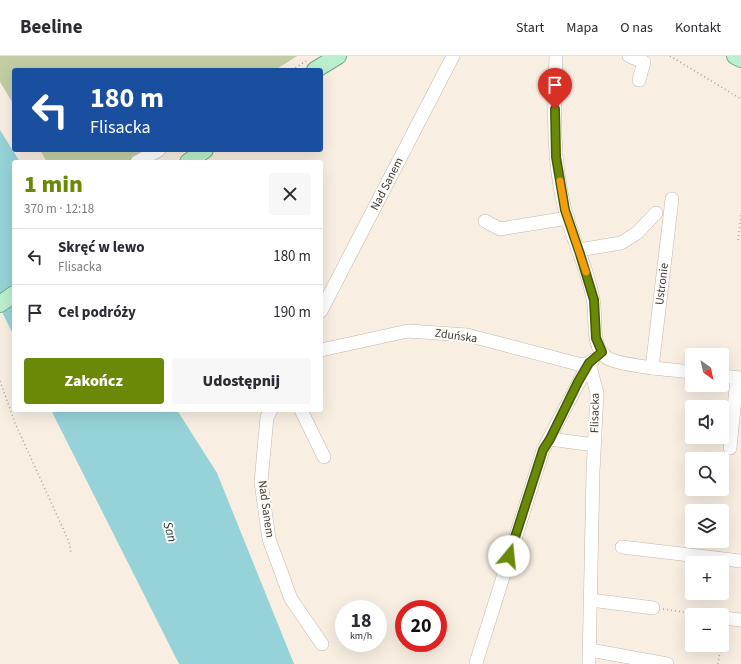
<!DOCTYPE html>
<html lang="pl">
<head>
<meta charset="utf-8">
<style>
  body { margin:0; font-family:"Source Sans 3",sans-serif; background:#f7f7f7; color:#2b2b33; height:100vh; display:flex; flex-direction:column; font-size:15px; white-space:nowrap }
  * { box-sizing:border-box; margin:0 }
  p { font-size:13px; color:#7c7c81 }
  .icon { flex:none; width:22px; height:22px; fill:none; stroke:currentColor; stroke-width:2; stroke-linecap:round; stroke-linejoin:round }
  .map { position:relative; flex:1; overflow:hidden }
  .sheet { position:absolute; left:12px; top:104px; width:311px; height:252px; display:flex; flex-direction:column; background:#fff; border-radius:4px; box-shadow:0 4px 16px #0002 }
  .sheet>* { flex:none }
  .top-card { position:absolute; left:12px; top:12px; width:311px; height:84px; border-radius:4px; box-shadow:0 4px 16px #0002; background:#1a4fa0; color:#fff; overflow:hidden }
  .needle { width:26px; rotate:147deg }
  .controls { position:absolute; left:685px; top:292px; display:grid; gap:8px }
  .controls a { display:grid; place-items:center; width:44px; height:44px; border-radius:4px; background:#fff; box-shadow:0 4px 16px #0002; font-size:20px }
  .speed { position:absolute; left:335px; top:544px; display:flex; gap:8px; font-size:20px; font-weight:700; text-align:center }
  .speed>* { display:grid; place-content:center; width:52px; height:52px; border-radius:50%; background:#fff; box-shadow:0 4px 16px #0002; line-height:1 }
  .speed small { font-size:10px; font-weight:400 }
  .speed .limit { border:6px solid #d22; background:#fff; color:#111 }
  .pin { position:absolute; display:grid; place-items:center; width:34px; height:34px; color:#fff; margin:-41px -17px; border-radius:50% 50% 50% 0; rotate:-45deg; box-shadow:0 0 4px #0007 }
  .pin .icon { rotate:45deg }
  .me { position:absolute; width:44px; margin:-22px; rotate:17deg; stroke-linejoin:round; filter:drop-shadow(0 0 3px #0008) }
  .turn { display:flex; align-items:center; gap:14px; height:84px; padding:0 12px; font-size:18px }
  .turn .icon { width:52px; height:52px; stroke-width:2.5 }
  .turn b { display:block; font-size:28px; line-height:34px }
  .round { display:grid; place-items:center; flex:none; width:42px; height:42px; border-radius:4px; background:#f7f7f7 }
  .overview { display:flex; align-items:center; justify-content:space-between; height:68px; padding:0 12px }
  h1 { font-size:24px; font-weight:800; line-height:30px; color:#6a8907 }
  .cta { display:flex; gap:8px; margin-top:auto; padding:8px 12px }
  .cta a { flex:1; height:46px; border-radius:4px; background:#6a8907; color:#fff; font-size:16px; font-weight:800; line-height:46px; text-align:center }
  .cta a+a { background:#f7f7f7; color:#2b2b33 }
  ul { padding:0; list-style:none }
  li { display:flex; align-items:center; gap:12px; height:56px; padding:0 12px; border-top:1px solid #e1e1e2 }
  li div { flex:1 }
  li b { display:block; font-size:15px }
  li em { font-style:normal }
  header { display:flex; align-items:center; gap:24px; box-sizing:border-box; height:56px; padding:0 20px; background:#fff; border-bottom:1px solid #e1e1e2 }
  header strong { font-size:19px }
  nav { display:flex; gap:22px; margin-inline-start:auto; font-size:14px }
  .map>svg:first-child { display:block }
</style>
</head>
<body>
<header>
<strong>Beeline</strong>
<nav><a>Start</a><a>Mapa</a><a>O nas</a><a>Kontakt</a></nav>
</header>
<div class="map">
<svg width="741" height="608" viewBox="0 0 741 608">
  <rect width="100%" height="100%" fill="#f8eee2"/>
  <!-- green -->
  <g fill="#c1cea4">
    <polygon points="0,0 297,0 275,14 14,14 14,49 0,26"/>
    <polygon points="40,94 159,94 143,106 47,106"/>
  </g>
  <!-- water -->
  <g fill="#95d3d9">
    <polygon points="0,74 20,106 14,106 14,280 0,252"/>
    <polygon points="51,354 177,354 217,417 294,608 179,608"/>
  </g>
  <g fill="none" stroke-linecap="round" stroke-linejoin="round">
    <defs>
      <g id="minor">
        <path d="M556 0C554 51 552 104 565 154 572 184 588 212 593 243 597 261 590 288 606 301 617 310 675 314 692 316"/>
        <polyline points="629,0 644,6 639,24"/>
        <polyline points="137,106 159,94"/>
        <polyline points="485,165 500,173 568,162"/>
        <polyline points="579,194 621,187 637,177 656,157"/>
        <polyline points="321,255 453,0"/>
        <polyline points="321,294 408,275 467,279 582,309 589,307"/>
        <polyline points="652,312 672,143"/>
        <polyline points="722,320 741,322"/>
        <polyline points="271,354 267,361 261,426 269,483 291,543 322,588"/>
        <polyline points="301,354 324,401"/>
        <polyline points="550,383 594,389"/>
        <polyline points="730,392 737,322"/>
        <polyline points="622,491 741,505"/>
        <polyline points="591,544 653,552"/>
        <polyline points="724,562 741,564"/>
        <polyline points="590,594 667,608"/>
        <polyline points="476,607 543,394 589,307"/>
        <polyline points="589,608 593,416 597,337 589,307 593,304"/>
      </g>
      <g id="major">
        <polyline points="735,0 741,3"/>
        <polyline points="315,14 338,0"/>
        <polyline points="188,106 205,94"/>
        <polyline points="0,248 14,238"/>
      </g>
    </defs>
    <!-- minor casing -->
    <use href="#minor" stroke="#c1b8ac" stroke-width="14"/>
    <!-- major casing -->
    <use href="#major" stroke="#71aa82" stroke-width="18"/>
    <!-- path -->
    <g stroke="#a7a097" stroke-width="1.5" stroke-dasharray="1 3" stroke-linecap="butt">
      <polyline points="670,0 741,43"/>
      <polyline points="292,14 306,5"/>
      <polyline points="738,184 741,159"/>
      <polyline points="0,325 15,367 65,477 69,486 71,497"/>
      <polyline points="663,553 702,559"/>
      <polyline points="722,582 723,572"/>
      <polyline points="718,608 721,589"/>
    </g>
    <!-- minor -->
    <use href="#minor" stroke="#fff" stroke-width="13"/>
    <!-- major -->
    <use href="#major" stroke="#baf0cd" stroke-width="16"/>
  </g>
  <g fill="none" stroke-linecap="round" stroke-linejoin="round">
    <defs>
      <polyline id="route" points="509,500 543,394 550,383 578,326 589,307 602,296 596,282 594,244 580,198 565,154 556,101 555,53"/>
    </defs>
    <!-- route casing -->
    <use href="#route" stroke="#455905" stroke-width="10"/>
    <!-- route -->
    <use href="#route" stroke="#6a8907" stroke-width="7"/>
    <!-- slow -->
    <polyline stroke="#f59e0b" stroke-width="7" points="560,125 565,154 586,216"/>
  </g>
  <g text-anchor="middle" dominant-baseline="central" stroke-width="4" stroke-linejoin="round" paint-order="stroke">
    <!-- street labels -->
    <g font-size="12" fill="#3e3a35" stroke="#fffdfa">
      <text transform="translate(387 128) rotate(-63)">Nad Sanem</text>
      <text transform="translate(662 228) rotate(-83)">Ustronie</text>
      <text transform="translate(456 280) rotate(8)">Zduńska</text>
      <text transform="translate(595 357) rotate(-89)">Flisacka</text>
      <text transform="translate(266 453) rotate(82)">Nad Sanem</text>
    </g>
    <!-- water labels -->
    <g font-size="13" font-style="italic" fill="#173639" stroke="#fffdfa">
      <text transform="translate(170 476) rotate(74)">San</text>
    </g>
  </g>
</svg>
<div class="controls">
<a><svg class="needle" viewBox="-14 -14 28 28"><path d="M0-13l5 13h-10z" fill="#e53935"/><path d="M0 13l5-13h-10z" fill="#7c7c81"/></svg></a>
<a><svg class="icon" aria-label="sound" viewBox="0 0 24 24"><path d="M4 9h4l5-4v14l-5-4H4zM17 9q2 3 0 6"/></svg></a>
<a><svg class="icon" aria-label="search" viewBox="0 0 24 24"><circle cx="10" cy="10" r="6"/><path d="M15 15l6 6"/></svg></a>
<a><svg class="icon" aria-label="layers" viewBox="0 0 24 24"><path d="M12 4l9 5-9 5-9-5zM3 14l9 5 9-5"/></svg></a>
<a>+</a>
<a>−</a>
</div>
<div class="speed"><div>18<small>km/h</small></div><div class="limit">20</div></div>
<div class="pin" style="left:555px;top:53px;background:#d93025"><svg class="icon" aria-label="arrive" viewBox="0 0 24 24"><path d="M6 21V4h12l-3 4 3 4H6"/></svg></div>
<svg class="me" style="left:509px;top:500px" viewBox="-20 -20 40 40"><circle r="19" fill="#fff"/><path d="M0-13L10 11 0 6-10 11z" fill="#6a8907"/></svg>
<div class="top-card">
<div class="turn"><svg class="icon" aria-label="left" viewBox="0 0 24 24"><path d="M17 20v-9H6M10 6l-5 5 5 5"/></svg><div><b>180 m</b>Flisacka</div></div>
</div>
<section class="sheet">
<div class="overview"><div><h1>1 min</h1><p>370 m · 12:18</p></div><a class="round"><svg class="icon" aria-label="close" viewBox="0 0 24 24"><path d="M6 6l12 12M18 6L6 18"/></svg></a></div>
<ul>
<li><svg class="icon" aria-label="left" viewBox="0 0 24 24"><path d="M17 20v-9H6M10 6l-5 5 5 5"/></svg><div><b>Skręć w lewo</b><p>Flisacka</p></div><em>180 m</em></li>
<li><svg class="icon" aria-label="arrive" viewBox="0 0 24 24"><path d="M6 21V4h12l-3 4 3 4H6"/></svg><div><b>Cel podróży</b></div><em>190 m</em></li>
</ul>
<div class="cta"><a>Zakończ</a><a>Udostępnij</a></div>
</section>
</div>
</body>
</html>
